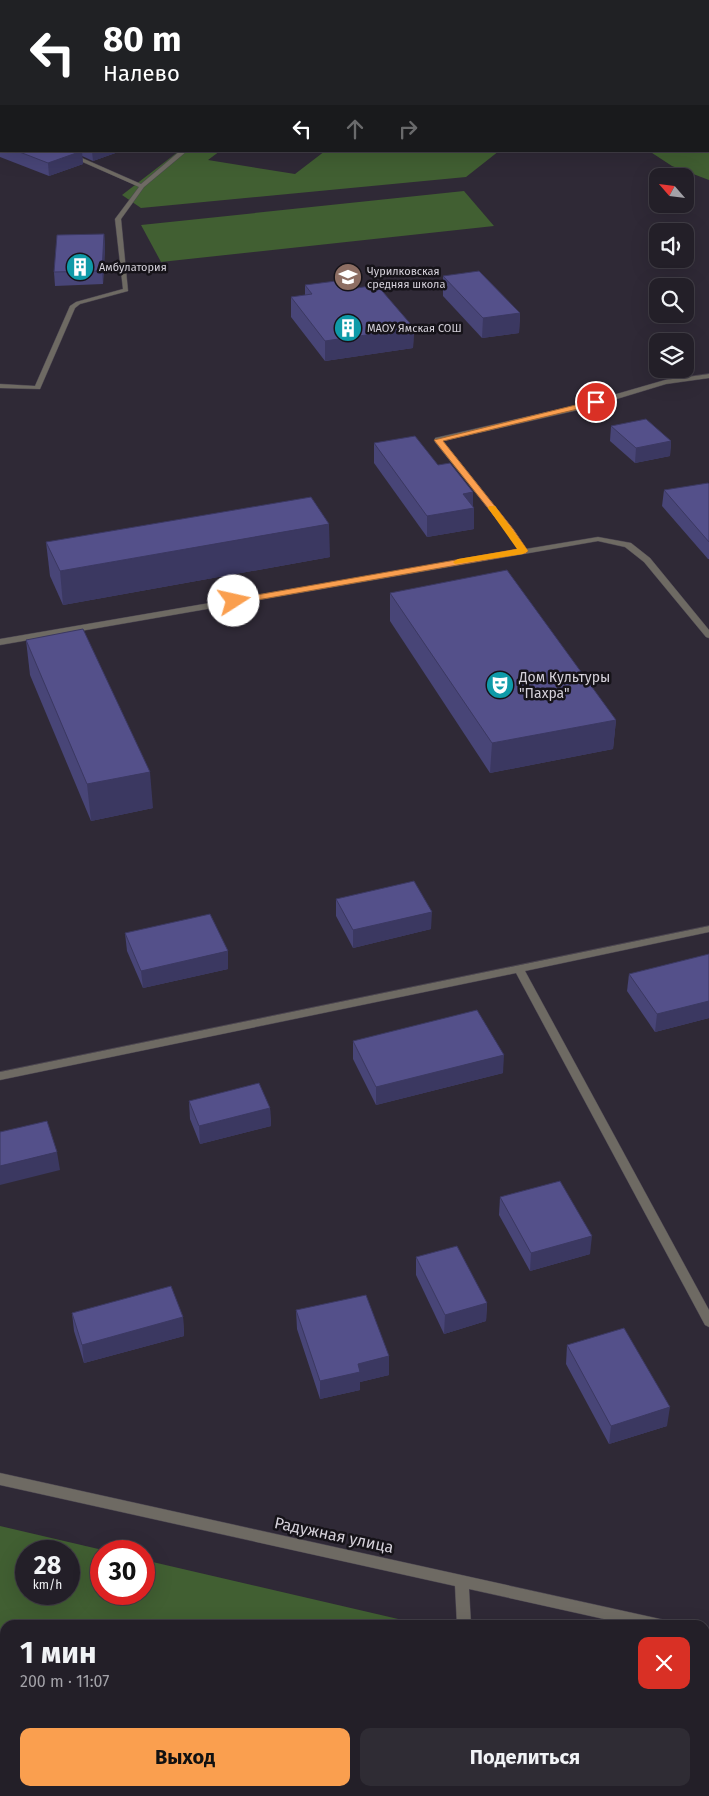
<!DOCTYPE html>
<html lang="ru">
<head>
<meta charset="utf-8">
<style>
  body { margin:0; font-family:"Fira Sans",sans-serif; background:#2f2c34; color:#f1f3f6; height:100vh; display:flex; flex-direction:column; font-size:19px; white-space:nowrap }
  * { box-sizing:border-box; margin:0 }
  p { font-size:16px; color:#a3a2a8 }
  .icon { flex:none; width:28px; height:28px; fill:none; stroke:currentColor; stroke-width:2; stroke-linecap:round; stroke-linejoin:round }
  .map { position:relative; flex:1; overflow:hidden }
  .drawer { position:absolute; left:0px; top:1620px; width:710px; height:176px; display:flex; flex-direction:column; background:#231f28; border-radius:15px 15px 0 0; box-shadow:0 5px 20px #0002,0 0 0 1px #403d45 }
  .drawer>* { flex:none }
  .guide { position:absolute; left:0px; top:0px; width:710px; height:152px; box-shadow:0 5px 20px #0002,0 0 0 1px #403d45; background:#202124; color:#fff; overflow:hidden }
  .needle { width:32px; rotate:298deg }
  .fabs { position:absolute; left:649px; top:168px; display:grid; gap:10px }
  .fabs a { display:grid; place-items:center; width:45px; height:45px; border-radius:10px; background:#231f28; box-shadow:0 5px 20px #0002,0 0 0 1px #403d45; font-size:25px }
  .speed { position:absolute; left:15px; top:1540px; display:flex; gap:10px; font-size:25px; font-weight:700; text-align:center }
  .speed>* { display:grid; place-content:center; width:65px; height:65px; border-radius:50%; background:#231f28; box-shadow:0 5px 20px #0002,0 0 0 1px #403d45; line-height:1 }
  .speed small { font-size:12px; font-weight:400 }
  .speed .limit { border:8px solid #d22; background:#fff; color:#111 }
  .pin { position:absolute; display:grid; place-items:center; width:42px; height:42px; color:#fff; margin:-21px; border:2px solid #fff; border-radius:50%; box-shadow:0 1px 5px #0007 }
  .me { position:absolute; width:55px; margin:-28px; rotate:80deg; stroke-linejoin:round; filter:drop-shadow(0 0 4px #0008) }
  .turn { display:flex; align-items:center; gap:18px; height:105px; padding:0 20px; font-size:22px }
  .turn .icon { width:65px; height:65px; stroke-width:2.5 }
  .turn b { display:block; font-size:35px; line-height:42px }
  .lanes { display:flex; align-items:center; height:48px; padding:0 20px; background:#0003; justify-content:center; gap:25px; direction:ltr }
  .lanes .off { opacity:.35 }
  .round { display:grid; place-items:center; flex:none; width:52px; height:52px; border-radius:10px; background:#2f2c34 }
  .overview { display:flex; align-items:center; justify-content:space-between; height:85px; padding:0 20px }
  h1 { font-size:30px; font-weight:700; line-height:38px }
  .primary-button { display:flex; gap:10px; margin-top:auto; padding:10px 20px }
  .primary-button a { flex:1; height:58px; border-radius:10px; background:#fa9f4f; color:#111; font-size:20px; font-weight:700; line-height:58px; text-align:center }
  .primary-button a+a { background:#2f2c34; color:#f1f3f6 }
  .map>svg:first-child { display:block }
</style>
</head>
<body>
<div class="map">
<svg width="709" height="1796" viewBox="0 0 709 1796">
  <rect width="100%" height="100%" fill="#2f2936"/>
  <!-- green -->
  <g fill="#415f32" fill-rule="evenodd">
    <polygon points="374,0 671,0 373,1"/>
    <polygon points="709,55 709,180 672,166 649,151 709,151"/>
    <polygon points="179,151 220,151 208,160 295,174 325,151 499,151 466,177 141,208 122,195"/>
    <polygon points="464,191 494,226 161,262 141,225"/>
    <path d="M0 1526 107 1551H101V1594H144V1560L424 1625H5V1791H705V1691H709V1796H0ZM26 1551H69V1594H26Z"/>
  </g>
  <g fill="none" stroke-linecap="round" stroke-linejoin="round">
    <defs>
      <g id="minor">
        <polygon points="0,123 1,124 1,128 0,127"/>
        <polygon points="58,151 66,151 141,184 180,151 187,151 144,187 121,219 128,291 80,304 75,308 40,389 0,388 0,384 35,386 70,306 76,302 123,289 115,219 139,187"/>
        <polygon points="709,374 709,378 666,384 587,408 443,441 513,529 526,549 598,537 631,543 650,558 709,630 709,638 706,637 644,562 625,547 598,541 0,645 0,639 519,550 507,532 435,442 435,438 582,404 665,380"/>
        <polygon points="709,926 709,932 525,971 709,1310 709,1327 705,1325 516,973 0,1080 0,1072"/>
        <polygon points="0,1473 660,1619 665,1620 667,1625 631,1625 469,1589 471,1625 457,1625 455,1586 0,1485"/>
        <polygon points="705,1629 709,1630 709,1642 705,1641"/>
        <rect x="465" y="1791" width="16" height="5"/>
      </g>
    </defs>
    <!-- minor casing -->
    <use href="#minor" stroke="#4a4450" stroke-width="1"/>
    <!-- minor -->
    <use href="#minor" fill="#6e6a63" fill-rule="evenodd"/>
  </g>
  <!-- wall -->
  <g fill="#484577">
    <polygon points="0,127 1,127 1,151 121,151 93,161 82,156 83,164 49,176 0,157"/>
    <polygon points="104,234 105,247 103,284 55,286 54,272"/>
    <polygon points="443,276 520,313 519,333 482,338 443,296"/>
    <polygon points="305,285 343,290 414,328 413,348 325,361 291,317 291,297 305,295"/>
    <polygon points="611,426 671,441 670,456 635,463 610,441"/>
    <polygon points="374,443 438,465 473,506 474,529 427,537 374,463"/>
    <polygon points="709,484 709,559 708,559 662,506 664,490"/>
    <polygon points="46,542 330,557 63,605 50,576"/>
    <polygon points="390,593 616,720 613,749 490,773 390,621"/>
    <polygon points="26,640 153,808 91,821 30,675"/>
    <polygon points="336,899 431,929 353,948 336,916"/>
    <polygon points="125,933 228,969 143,988 127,951"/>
    <polygon points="709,954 709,1018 655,1032 627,991 629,974"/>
    <polygon points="353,1041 503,1073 376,1105 353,1059"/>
    <polygon points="189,1101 270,1108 271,1126 200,1144 190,1119"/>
    <polygon points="500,1197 590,1254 530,1271 499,1215"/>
    <polygon points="416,1257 487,1303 486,1321 444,1334 416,1275"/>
    <polygon points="296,1310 389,1375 360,1382 360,1390 320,1399 297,1329"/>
    <polygon points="72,1313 183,1317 184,1336 84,1363 74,1331"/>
    <polygon points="567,1345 667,1426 609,1444 566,1364"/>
  </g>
  <!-- shaded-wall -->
  <g fill="#3b3861">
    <polygon points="145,0 175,0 175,1 141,1"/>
    <polygon points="1,62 1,75 0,75 0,63"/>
    <polygon points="82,151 83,164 49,176 48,163"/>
    <polygon points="92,151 121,151 93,161"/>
    <polygon points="104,234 105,247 103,284 102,271"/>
    <polygon points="520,313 519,333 482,338 483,318"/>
    <polygon points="414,328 413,348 325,361 325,341"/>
    <polygon points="671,441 670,456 635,463 636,448"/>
    <polygon points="473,492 473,508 474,508 474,529 427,537 427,516 463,494"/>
    <polygon points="329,524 330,557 63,605 60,571"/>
    <polygon points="616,720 613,749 490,773 492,743"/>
    <polygon points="150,772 153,808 91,821 87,784"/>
    <polygon points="432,912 431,929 353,948 353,930"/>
    <polygon points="228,951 228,969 143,988 141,971"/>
    <polygon points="709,1001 709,1018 655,1032 657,1014"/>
    <polygon points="504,1055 503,1073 376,1105 376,1087"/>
    <polygon points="270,1108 271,1126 200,1144 199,1126"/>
    <polygon points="57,1152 60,1170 0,1185 0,1166"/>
    <polygon points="592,1236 590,1254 530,1271 531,1253"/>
    <polygon points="487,1303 486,1321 444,1334 445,1315"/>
    <polygon points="183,1317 184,1336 84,1363 82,1345"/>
    <polygon points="389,1356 389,1375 360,1382 360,1390 320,1399 320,1381 358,1364"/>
    <polygon points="670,1407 667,1426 609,1444 611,1426"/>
  </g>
  <!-- building -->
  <g fill="#54508a" stroke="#3b3861">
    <polygon points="0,0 145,0 141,1 1,1 1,62 0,63"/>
    <rect x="0" y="127" width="1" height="18"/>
    <polygon points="17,151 82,151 48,163"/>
    <polygon points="104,234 102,271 54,272 57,235"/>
    <polygon points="479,271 520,313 483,318 443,276"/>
    <polygon points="336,281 343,290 377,285 414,328 325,341 291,297 312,294 305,285"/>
    <polygon points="646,419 671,441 636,448 611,426"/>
    <polygon points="415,436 438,465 450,463 473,492 463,494 474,508 427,516 374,443"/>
    <polygon points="708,483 709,484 709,542 664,490"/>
    <polygon points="311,497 329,524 60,571 46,542"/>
    <polygon points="507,570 616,720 492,743 390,593"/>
    <polygon points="83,629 150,772 87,784 26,640"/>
    <polygon points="414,881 432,912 353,930 336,899"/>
    <polygon points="210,914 228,951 141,971 125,933"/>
    <polygon points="709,954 709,1001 657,1014 629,974"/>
    <polygon points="477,1010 504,1055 376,1087 353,1041"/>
    <polygon points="259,1083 270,1108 199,1126 189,1101"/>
    <polygon points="47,1121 57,1152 0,1166 0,1132"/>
    <polygon points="560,1181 592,1236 531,1253 500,1197"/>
    <polygon points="457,1246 487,1303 445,1315 416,1257"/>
    <polygon points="171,1286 183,1317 82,1345 72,1313"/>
    <polygon points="366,1295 389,1356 358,1364 360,1372 320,1381 296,1310"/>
    <polygon points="624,1328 670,1407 611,1426 567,1345"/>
  </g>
  <!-- route -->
  <polygon fill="#fa9f4f" stroke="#a26733" points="596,400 600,402 599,404 443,441 513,529 528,551 526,553 234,604 230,601 234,599 518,549 507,532 434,440"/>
  <!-- slow -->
  <polygon fill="#f59e0b" points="489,506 495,506 528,551 523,554 455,564 453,562 458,559 517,549 488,508"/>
  <!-- icons -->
  <defs>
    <symbol id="building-disc" viewBox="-11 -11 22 22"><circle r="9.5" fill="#0f9aa8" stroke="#161319"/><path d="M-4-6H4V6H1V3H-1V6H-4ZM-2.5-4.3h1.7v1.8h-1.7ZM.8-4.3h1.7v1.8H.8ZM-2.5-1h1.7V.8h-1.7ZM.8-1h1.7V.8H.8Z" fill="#fff"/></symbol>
    <symbol id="school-disc" viewBox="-11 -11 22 22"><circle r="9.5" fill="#8d6e63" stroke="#161319"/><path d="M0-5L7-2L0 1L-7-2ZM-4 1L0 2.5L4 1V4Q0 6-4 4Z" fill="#fff"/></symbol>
    <symbol id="theatre-disc" viewBox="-11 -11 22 22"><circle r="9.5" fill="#0f9aa8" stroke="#161319"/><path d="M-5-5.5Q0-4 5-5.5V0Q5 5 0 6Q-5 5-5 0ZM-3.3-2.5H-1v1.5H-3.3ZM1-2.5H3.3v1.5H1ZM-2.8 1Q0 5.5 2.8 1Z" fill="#fff"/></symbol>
  </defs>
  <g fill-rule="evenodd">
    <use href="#building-disc" x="64" y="251" width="32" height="32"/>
    <use href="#school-disc" x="332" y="261" width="32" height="32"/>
    <use href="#building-disc" x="332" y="312" width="32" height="32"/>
    <use href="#theatre-disc" x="484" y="669" width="32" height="32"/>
  </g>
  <g text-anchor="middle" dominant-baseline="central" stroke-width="5" stroke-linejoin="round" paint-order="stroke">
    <!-- far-poi labels -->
    <g font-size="11" fill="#d5d1da" stroke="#161319" text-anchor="start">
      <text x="99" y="267">Амбулатория</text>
      <text x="367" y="271">Чурилковская<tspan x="367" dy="13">средняя школа</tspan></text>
      <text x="367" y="328">МАОУ Ямская СОШ</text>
    </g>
    <!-- poi labels -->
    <g font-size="14" fill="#d5d1da" stroke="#161319" text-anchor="start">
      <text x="519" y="677">Дом Культуры<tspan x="519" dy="16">"Пахра"</tspan></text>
    </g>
    <!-- near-street labels -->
    <g font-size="16" fill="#d5d1da" stroke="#161319">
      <text transform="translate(334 1535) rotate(12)">Радужная улица</text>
    </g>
  </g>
</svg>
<div class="fabs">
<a><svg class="needle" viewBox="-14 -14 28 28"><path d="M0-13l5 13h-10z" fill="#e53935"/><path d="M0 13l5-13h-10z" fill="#a3a2a8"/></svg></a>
<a><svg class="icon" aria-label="sound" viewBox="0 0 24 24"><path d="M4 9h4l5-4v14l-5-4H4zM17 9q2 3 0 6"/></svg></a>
<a><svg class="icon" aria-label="search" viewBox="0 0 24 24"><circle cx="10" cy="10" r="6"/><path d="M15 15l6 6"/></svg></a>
<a><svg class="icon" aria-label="layers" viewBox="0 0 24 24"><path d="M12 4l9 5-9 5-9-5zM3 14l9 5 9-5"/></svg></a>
</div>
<div class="speed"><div>28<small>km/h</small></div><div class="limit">30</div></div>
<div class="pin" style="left:596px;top:402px;background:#d93025"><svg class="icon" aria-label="arrive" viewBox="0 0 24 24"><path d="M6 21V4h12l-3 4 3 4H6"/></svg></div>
<svg class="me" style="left:234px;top:601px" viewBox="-20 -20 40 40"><circle r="19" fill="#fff"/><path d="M0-13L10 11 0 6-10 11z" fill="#fa9f4f"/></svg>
<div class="guide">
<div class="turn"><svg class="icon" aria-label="left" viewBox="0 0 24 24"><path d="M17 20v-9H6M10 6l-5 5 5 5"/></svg><div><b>80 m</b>Налево</div></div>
<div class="lanes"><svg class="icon" aria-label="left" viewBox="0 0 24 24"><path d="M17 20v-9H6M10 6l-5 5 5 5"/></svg><svg class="icon off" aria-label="ahead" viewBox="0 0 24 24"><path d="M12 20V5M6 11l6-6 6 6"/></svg><svg class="icon off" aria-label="right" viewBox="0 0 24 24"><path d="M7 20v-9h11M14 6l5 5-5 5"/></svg></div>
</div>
<section class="drawer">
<div class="overview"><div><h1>1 мин</h1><p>200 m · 11:07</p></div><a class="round" style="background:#d93025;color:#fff"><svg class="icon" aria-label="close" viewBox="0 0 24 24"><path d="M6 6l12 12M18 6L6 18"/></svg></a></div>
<div class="primary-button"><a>Выход</a><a>Поделиться</a></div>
</section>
</div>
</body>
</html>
